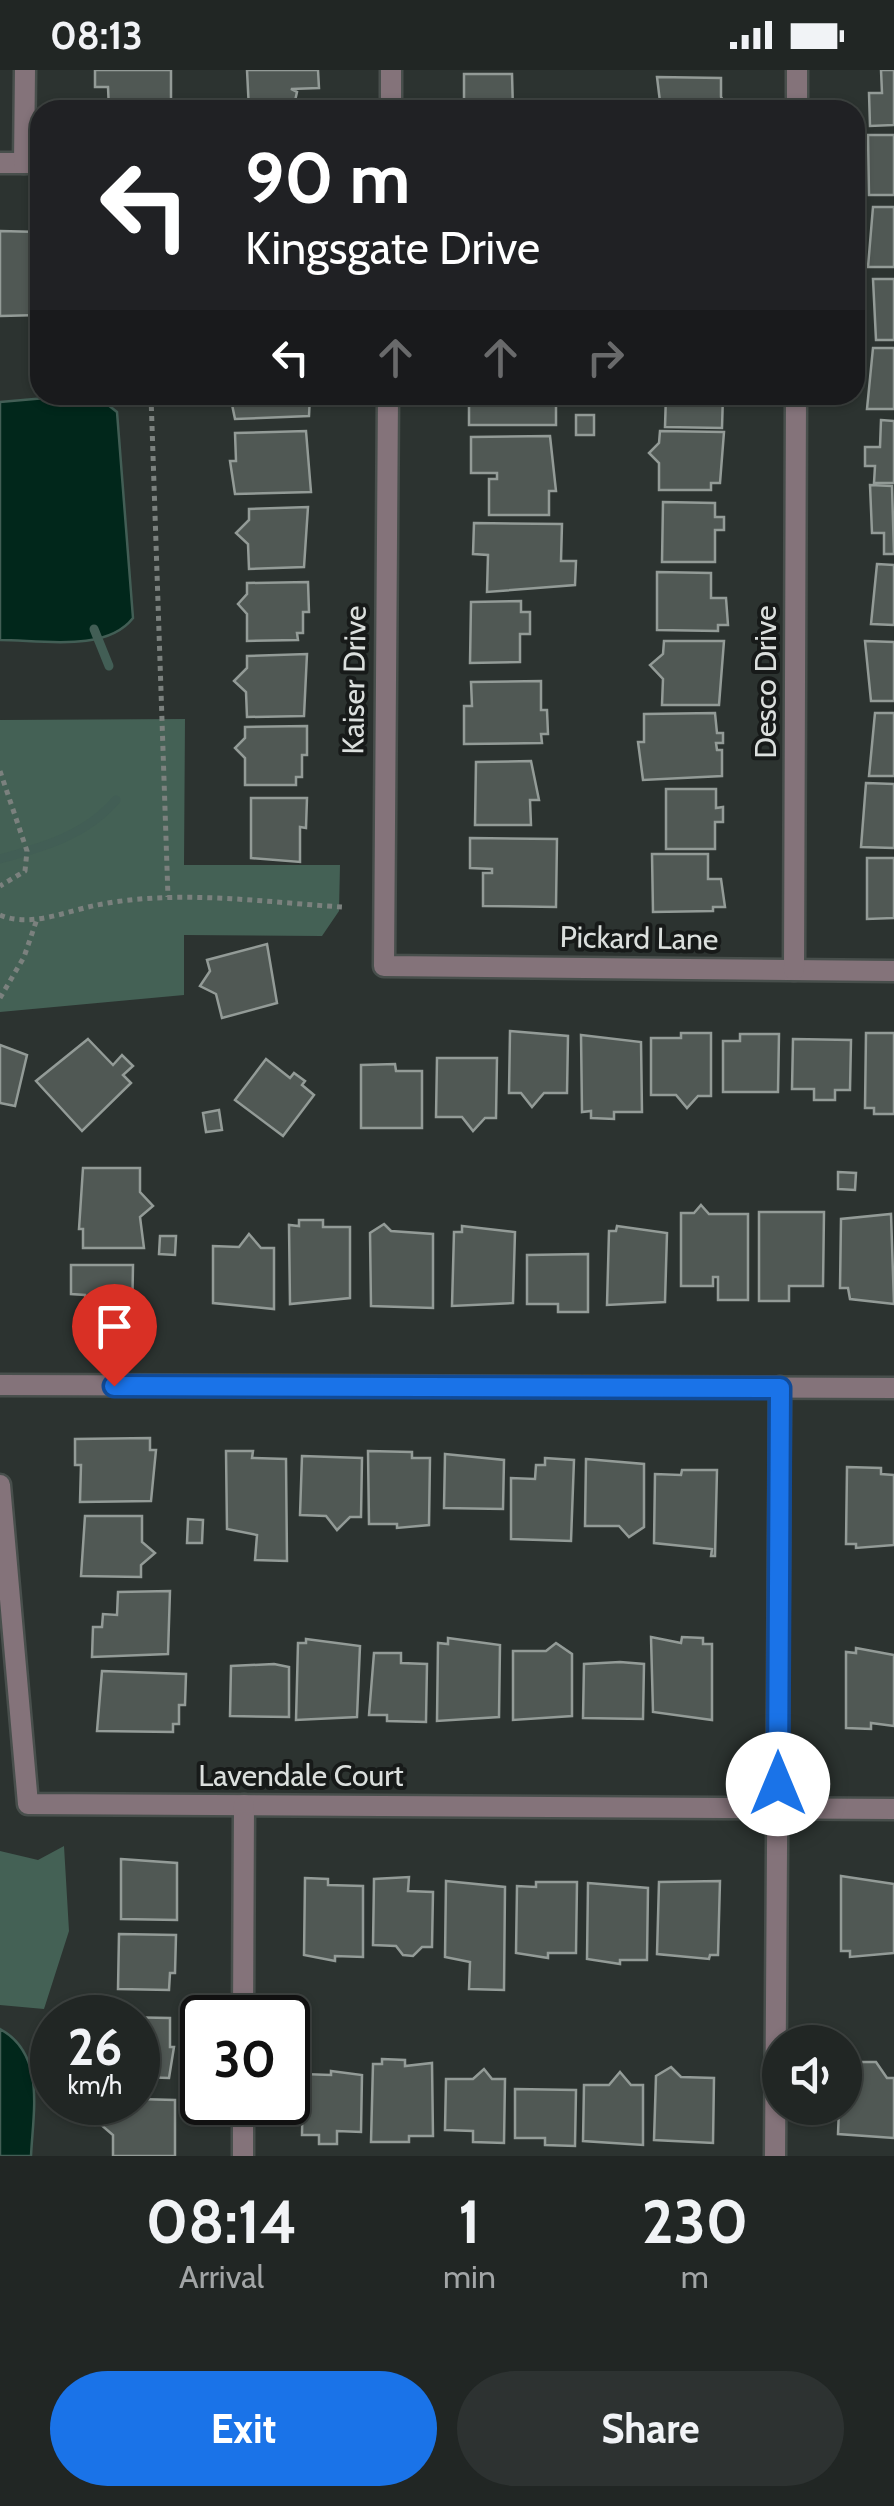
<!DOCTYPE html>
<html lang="en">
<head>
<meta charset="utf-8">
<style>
  body { margin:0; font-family:Cabin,sans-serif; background:#2d3231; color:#f1f3f6; height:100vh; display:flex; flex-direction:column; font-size:38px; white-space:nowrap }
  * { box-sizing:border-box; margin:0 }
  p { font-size:32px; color:#a2a5a6 }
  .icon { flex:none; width:55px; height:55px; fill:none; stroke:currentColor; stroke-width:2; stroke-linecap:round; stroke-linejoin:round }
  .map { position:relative; height:2086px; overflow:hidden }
  .side { display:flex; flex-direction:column; background:#212624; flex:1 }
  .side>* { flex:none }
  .top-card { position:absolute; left:30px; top:30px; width:835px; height:305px; border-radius:30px; box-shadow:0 2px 8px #0004,0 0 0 2px #3e4341; background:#202124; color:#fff; overflow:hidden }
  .buttons { position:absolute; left:762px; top:1955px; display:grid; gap:20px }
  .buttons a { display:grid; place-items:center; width:100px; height:100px; border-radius:50%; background:#212624; box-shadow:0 2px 8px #0004,0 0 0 2px #3e4341; font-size:50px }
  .speed { position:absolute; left:30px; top:1925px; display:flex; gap:20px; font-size:50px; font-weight:700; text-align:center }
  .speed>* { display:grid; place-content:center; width:130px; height:130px; border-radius:50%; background:#212624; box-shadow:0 2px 8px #0004,0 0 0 2px #3e4341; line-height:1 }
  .speed small { font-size:25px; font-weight:400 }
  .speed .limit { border:5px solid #111; border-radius:15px; background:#fff; color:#111 }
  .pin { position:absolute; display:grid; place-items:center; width:85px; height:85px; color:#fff; margin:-102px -42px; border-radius:50% 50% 50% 0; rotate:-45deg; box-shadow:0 0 10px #0007 }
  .pin .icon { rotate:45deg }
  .me { position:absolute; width:110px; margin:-55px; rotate:0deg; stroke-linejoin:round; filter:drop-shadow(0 0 8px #0008) }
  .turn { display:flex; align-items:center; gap:35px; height:210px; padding:0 50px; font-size:45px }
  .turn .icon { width:130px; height:130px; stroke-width:2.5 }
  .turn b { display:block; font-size:70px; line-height:85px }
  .lanes { display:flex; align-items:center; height:95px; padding:0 50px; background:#0003; justify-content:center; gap:50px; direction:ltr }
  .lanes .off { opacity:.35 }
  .eta { display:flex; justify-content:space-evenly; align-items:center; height:170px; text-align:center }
  .eta b { font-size:60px; font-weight:700; line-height:70px }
  .button { display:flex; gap:20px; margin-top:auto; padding:20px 50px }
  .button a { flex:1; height:115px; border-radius:60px; background:#1a73e8; color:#fff; font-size:40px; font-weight:700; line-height:115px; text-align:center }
  .button a+a { background:#2d3231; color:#f1f3f6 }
  .status { display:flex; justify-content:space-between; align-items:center; height:70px; padding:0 50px; background:#212624; direction:ltr }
  .status svg { height:28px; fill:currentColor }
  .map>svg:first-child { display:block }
</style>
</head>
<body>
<div class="status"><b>08:13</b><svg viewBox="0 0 49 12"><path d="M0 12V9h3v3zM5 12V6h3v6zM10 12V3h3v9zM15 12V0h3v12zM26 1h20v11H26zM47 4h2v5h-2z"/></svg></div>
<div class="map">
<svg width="894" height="2086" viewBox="0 0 894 2086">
  <rect width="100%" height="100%" fill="#2c3330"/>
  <!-- green -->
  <g fill="#446155">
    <polygon points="185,649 184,795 340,795 339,841 322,866 184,865 184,925 0,942 0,650"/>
    <polygon points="64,1776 69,1861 44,1939 0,1935 0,1781 38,1790"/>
  </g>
  <!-- water -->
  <g fill="#01271b" stroke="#425e55" stroke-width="2.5">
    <path d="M80 325 103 331 117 342 133 548C106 583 40 570 0 570V332Z"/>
    <path d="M0 1959C46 1984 33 2042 31 2086H0Z"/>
  </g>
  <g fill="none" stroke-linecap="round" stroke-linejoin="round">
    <!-- stream -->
    <g stroke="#425e55" stroke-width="9">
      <polyline points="94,559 109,596"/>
      <path d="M0 789C44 777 86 765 116 730"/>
    </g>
  </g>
  <!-- building -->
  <g fill="#505854" stroke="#939b97" stroke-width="2.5">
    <polygon points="95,0 171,0 171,40 109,40 108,17 95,17"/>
    <polygon points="247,0 318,0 319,18 291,19 297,22 293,40 249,40"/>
    <polygon points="881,0 894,0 894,55 870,56 869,23 882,23"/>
    <polygon points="464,4 512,4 513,40 464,40"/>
    <polygon points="657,7 721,8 721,27 729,40 661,40"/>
    <polygon points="868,65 894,65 894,125 869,125"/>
    <polygon points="873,137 894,137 894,197 868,197"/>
    <polygon points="0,161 40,162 40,245 0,246"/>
    <polygon points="873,209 894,209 894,270 876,270"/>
    <polygon points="873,278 894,278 894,339 867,339"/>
    <polygon points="230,325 310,325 309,346 235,349"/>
    <rect x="469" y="325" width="87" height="30"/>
    <polygon points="666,325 723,325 722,358 665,357"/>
    <rect x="576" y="345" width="18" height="20"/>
    <polygon points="881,350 894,351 894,413 874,413 875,396 865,396 865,377 880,377"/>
    <polygon points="306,361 311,422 235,424 230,391 236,391 235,363"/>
    <polygon points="660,361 724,362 720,413 711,413 711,420 659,420 659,393 649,383 659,373"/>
    <polygon points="550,366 556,421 549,421 549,445 489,445 489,409 497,409 497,403 471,403 471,367"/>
    <polygon points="870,415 892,416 894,484 884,484 884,463 872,463"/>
    <polygon points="663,432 715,433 715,447 724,447 724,460 715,460 715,492 662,492"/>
    <polygon points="308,437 304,497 249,499 248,474 236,463 249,450 249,439"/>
    <polygon points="474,453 562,454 561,491 576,491 575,515 487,522 488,485 473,484"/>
    <polygon points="877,494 894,495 894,555 871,554"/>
    <polygon points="657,502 711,503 711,528 726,528 728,555 718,555 718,561 657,560"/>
    <polygon points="308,512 309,542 303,542 303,563 297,563 298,570 247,571 247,544 238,534 247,524 247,513"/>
    <polygon points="521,531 521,542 530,542 530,564 520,564 520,592 470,593 471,532"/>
    <polygon points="664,571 724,571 719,635 662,635 663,609 650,595 663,584"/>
    <polygon points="865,571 894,572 894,631 871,631"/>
    <polygon points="307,584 304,646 247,647 246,622 234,611 247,598 247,586"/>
    <polygon points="541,611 541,640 547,640 548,664 541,664 542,673 464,674 464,636 472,636 471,612"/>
    <polygon points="715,643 717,663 723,663 723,673 716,673 717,680 722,680 722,706 643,710 638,672 644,672 644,644"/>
    <polygon points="875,643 894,643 894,706 869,706"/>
    <polygon points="307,656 307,685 302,685 302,707 296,707 296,715 245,715 245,688 235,678 245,668 245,657"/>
    <polygon points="531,691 539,730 530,730 531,755 475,755 476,692"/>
    <polygon points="866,713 894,714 894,778 861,777"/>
    <polygon points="666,719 716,719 716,738 723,737 723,752 715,752 715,779 666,779"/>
    <polygon points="251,728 307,728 306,758 300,757 300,792 251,788"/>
    <polygon points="470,768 557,769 556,837 483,836 483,803 492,803 492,799 470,798"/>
    <polygon points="652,784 708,784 708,809 721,809 725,837 713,837 713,841 653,842"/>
    <polygon points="867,788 894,788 894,848 867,849"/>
    <polygon points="267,874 277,933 222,948 216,924 200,916 210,901 207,890"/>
    <polygon points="510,961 568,966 567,1023 544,1023 532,1037 521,1023 509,1023"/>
    <polygon points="681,963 711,963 711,1026 698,1026 687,1038 676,1025 651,1025 651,968 681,968"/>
    <polygon points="866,963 894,963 894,1044 874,1044 874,1038 865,1038"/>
    <polygon points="740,964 779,964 778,1022 723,1022 723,971 740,971"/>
    <polygon points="581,965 641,972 642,1042 614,1042 614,1049 591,1048 591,1041 582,1042"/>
    <polygon points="88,969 113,995 122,985 133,996 123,1005 131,1013 82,1061 36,1011"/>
    <polygon points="793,969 851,970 850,1020 835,1020 835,1030 814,1030 814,1019 792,1019"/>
    <polygon points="0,975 27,985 15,1036 0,1033"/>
    <polygon points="437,988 497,988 496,1048 485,1048 473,1061 462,1047 436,1047"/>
    <polygon points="266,989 290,1008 294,1003 305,1011 302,1015 314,1025 283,1066 235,1030"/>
    <polygon points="395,994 396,1001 422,1001 422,1058 361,1058 361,995"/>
    <polygon points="219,1040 222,1060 206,1062 203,1043"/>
    <polygon points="83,1098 140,1098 140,1122 153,1136 140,1147 144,1178 83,1178 83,1159 79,1159"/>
    <polygon points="838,1102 856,1103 855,1120 838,1119"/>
    <polygon points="701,1135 709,1144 748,1144 748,1230 718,1230 718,1207 713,1207 713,1216 681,1216 681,1143 694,1143"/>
    <polygon points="759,1142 824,1142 823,1216 789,1216 789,1231 759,1231"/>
    <polygon points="891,1144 894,1234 850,1229 848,1218 840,1218 841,1149"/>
    <polygon points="299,1150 323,1150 323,1157 350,1157 350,1228 290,1234 289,1155 299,1156"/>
    <polygon points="384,1154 391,1161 433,1164 433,1238 371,1236 370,1163"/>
    <polygon points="462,1156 515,1162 513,1233 452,1236 454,1162 462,1162"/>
    <polygon points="617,1156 667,1163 665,1232 607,1235 609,1161 616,1161"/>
    <polygon points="249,1164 261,1178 274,1178 274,1239 213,1233 213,1176 239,1177"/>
    <polygon points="160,1166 176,1166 175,1185 159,1184"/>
    <polygon points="588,1184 588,1242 558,1242 558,1234 527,1234 527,1185"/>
    <polygon points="71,1195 133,1195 132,1253 88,1252 85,1225 71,1224"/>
    <polygon points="150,1368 150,1380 156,1380 151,1431 80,1432 81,1395 75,1395 75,1369"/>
    <polygon points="226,1381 253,1381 252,1388 286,1389 287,1491 255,1490 257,1465 227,1459"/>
    <polygon points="368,1381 412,1382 412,1388 430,1388 429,1455 397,1458 397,1454 369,1454"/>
    <polygon points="445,1384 504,1390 503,1439 444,1438"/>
    <polygon points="302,1386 362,1388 361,1447 350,1447 337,1460 326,1446 300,1445"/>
    <polygon points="545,1388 574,1390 571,1471 511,1469 511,1408 535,1409 536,1395 545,1395"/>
    <polygon points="586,1389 644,1394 644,1457 629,1467 619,1456 585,1456"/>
    <polygon points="847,1397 881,1398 881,1404 894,1405 894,1475 856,1478 856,1474 846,1474"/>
    <polygon points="682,1400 717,1400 715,1486 711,1486 712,1479 654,1473 655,1404 681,1405"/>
    <polygon points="85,1446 142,1446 142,1472 155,1483 141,1495 141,1507 81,1506"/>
    <polygon points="188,1449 203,1450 202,1473 187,1473"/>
    <polygon points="170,1521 168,1584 92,1587 93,1557 102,1557 103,1544 117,1545 118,1522"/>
    <polygon points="651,1567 681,1573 682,1567 703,1568 703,1574 712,1574 712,1650 653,1642"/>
    <polygon points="448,1568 500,1575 499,1647 437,1651 438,1573 448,1574"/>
    <polygon points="306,1569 360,1576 357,1647 296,1650 298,1573 306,1573"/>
    <polygon points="556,1573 572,1584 572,1646 513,1650 513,1581 546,1581"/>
    <polygon points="856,1578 894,1585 894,1656 871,1653 871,1659 846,1658 846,1582 856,1583"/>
    <polygon points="374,1583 401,1583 401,1593 427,1594 426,1652 387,1651 387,1645 369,1645"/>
    <polygon points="620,1592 644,1594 643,1649 583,1648 584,1594"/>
    <polygon points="274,1594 289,1597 289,1647 230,1646 231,1596"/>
    <polygon points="102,1601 186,1604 185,1635 179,1635 179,1654 173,1654 173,1662 97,1661"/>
    <polygon points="121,1789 177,1793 177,1850 121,1849"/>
    <polygon points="841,1806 894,1814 894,1883 850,1887 850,1881 841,1881"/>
    <polygon points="409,1807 408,1821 433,1822 432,1877 422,1877 413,1886 403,1885 396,1876 373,1875 374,1809"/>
    <polygon points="305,1808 328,1809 328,1815 363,1816 363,1887 335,1886 335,1891 304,1885"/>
    <polygon points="446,1811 505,1817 504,1920 469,1919 470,1892 445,1887"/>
    <polygon points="720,1811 718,1885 710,1885 709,1889 657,1884 659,1812"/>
    <polygon points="536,1812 577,1812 576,1883 548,1883 548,1888 516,1883 517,1816 536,1817"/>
    <polygon points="588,1813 648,1818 647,1890 620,1890 620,1894 587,1889"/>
    <polygon points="119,1864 176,1865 175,1903 170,1903 169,1920 118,1919"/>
    <polygon points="116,1947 170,1948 170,1977 174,1977 169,2008 138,2007 138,1948"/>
    <polygon points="382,1989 405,1990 405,1996 432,1993 433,2066 409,2066 409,2072 371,2072 373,1994 382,1994"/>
    <polygon points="845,1992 876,1992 887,2008 894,2008 894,2068 838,2064 839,2038 845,2038"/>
    <polygon points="671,1997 681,2007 714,2008 713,2073 654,2070 656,2006"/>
    <polygon points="484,1999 492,2009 505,2009 504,2073 473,2072 473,2061 445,2060 446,2009 473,2009"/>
    <polygon points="331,2001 362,2005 361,2062 337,2061 337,2074 319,2074 319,2065 302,2065 303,2004 331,2005"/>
    <polygon points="620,2002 631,2015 643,2015 643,2075 583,2071 584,2015 609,2015"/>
    <polygon points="515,2019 576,2020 575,2076 545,2075 545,2068 515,2068"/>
    <polygon points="138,2029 175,2030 175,2086 113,2086 113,2065 99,2053 113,2041 113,2032"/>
  </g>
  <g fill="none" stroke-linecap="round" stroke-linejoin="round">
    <defs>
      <g id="street">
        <polyline points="391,40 391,0"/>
        <polyline points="797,40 797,0"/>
        <polyline points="0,93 40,93"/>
        <polyline points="24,93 25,0"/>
        <polyline points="388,325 384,896 894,901"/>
        <polyline points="794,900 796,325"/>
        <polyline points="0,1315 894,1318"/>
        <polyline points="0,1415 28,1734 894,1739"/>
        <polyline points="243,1948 244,1735"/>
        <polyline points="243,2086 243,2032"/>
        <polyline points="775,2086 780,1317"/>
      </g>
    </defs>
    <!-- street casing -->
    <use href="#street" stroke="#484f4c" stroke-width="25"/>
    <!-- path -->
    <g stroke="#7b817e" stroke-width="5" stroke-dasharray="5 5" stroke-linecap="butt">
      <polyline points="151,326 168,827"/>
      <polyline points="0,701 27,781 25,801 0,816"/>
      <path d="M0 845C30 858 67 841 97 835 177 819 262 832 342 837"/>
      <polyline points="0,928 24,887 37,849"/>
    </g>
    <!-- street -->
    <use href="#street" stroke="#84737a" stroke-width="20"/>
  </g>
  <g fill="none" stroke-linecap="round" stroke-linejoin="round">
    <defs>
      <polyline id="route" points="114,1316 780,1318 778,1714"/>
    </defs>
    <!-- route casing -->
    <use href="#route" stroke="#114b97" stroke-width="25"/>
    <!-- route -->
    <use href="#route" stroke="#1a73e8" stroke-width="18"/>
  </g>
  <g text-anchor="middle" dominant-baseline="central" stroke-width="8" stroke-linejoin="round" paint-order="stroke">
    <!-- street labels -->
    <g font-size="30" fill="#dbdfdd" stroke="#171a19">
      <text transform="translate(354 610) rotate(-89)">Kaiser Drive</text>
      <text transform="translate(765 612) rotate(-90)">Desco Drive</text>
      <text transform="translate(639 868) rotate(1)">Pickard Lane</text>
      <text x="301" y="1705">Lavendale Court</text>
    </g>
  </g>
</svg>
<div class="buttons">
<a><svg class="icon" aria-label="sound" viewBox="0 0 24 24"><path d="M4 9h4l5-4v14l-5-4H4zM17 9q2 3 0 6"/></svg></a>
</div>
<div class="speed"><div>26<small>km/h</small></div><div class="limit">30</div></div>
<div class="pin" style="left:114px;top:1316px;background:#d93025"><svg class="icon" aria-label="arrive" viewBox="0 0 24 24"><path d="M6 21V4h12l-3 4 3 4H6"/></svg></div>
<svg class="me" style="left:778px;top:1714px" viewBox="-20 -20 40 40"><circle r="19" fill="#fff"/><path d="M0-13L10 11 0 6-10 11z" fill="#1a73e8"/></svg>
<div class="top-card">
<div class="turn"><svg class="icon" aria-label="left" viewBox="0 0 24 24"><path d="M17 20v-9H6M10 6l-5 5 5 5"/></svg><div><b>90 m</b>Kingsgate Drive</div></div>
<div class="lanes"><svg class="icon" aria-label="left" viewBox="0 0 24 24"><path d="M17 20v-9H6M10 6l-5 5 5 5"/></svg><svg class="icon off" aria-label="ahead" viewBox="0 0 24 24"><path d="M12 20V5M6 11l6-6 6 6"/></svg><svg class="icon off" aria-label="ahead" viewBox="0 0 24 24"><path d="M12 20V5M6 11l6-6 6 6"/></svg><svg class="icon off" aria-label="right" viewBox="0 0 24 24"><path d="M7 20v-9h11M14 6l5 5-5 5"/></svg></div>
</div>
</div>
<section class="side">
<div class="eta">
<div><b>08:14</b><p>Arrival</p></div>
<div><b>1</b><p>min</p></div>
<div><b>230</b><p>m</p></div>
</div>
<div class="button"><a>Exit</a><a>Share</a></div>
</section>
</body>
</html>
